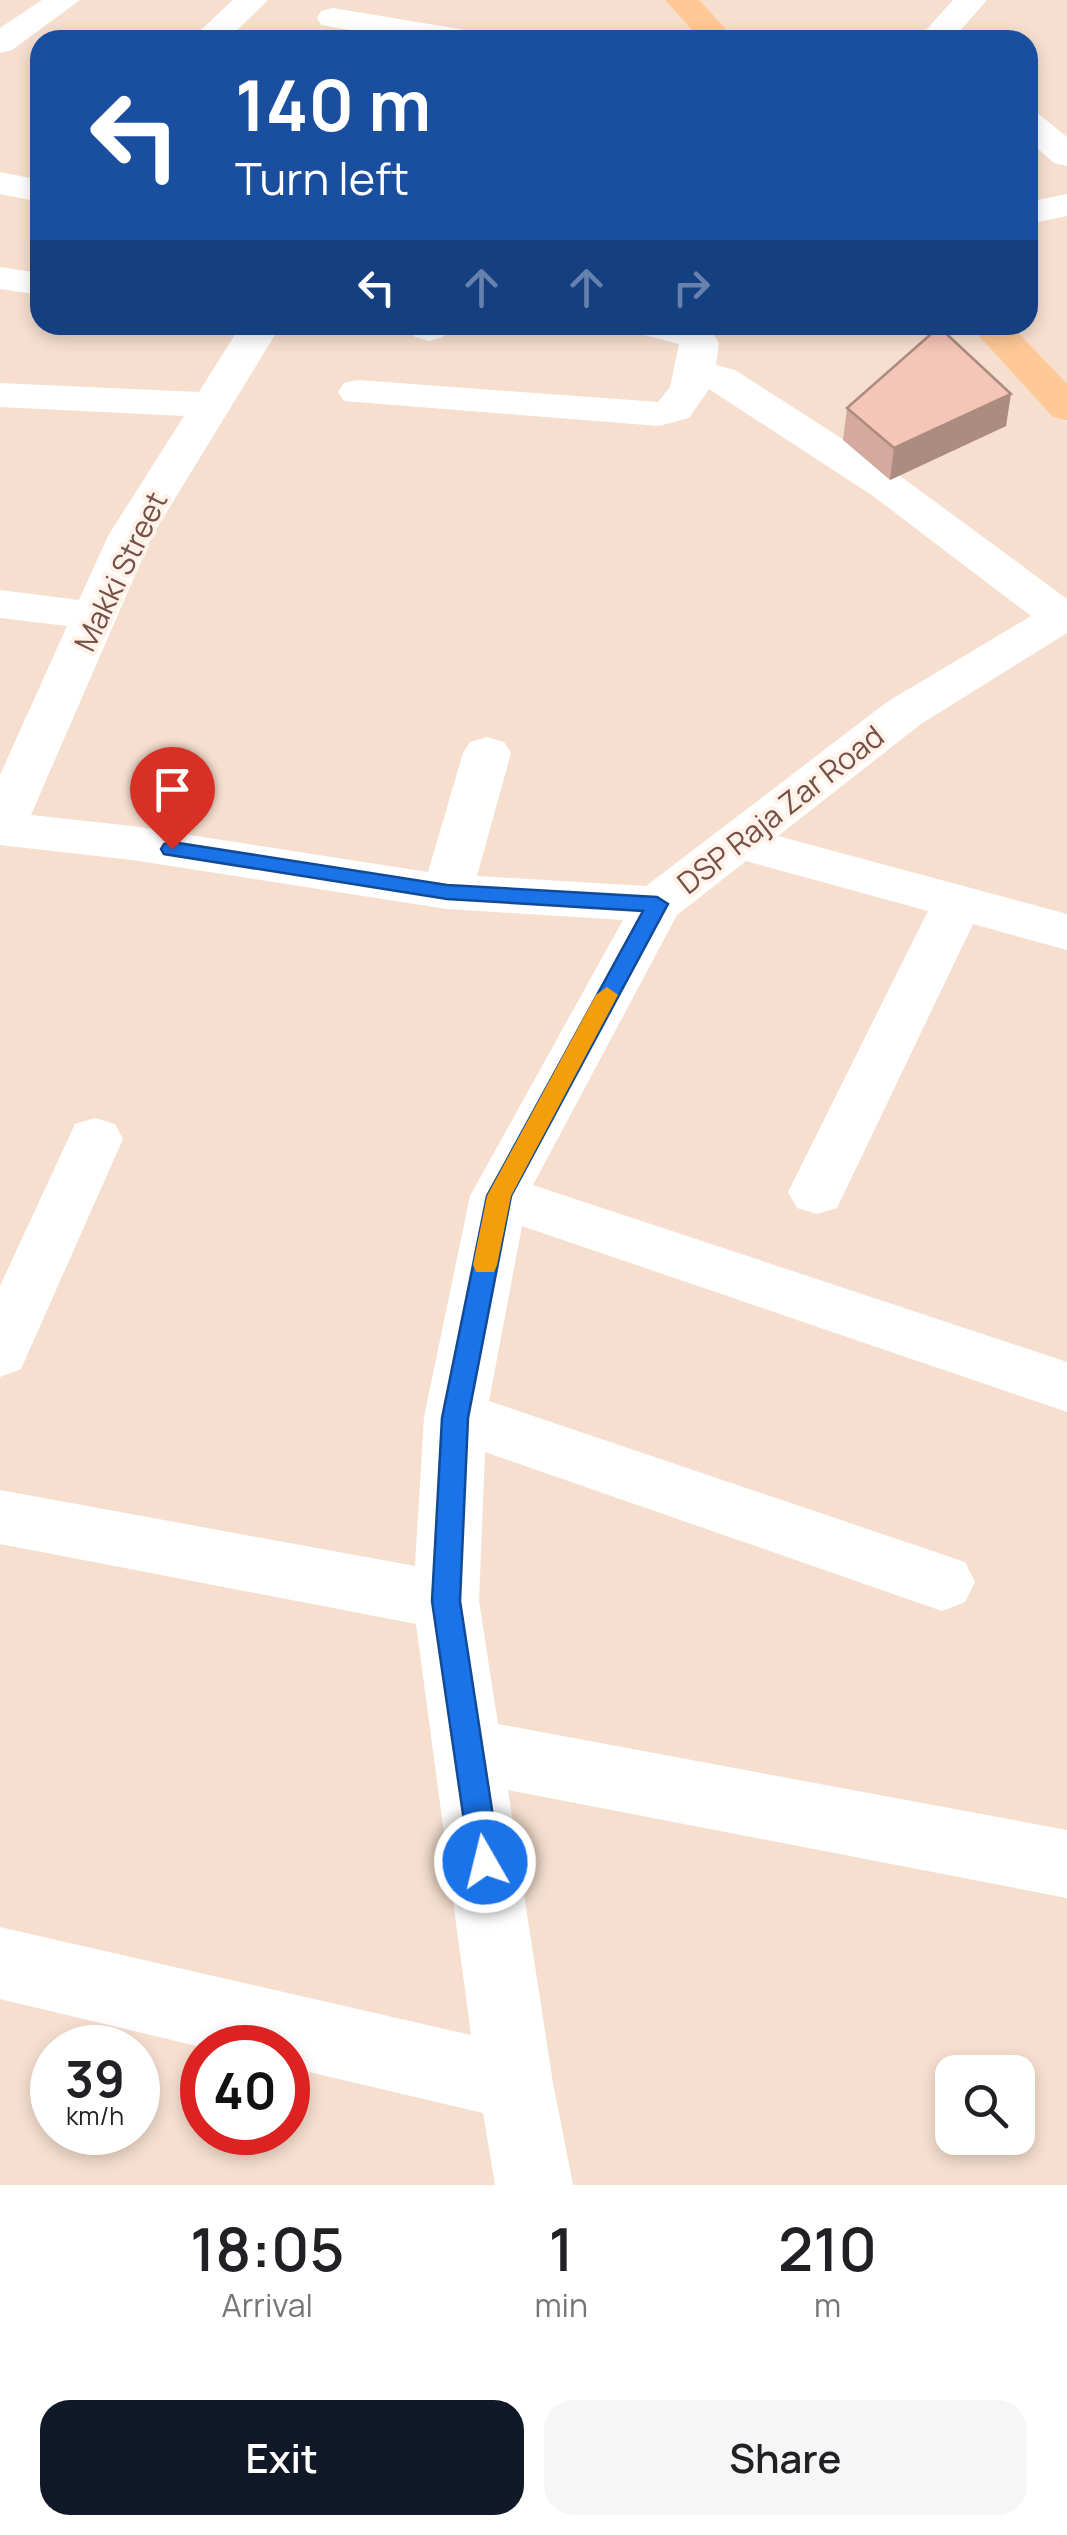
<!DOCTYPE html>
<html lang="en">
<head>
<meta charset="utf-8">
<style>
  body { margin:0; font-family:Manrope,sans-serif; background:#f6f6f6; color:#202124; height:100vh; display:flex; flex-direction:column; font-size:38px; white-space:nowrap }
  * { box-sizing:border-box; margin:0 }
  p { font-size:32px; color:#757577 }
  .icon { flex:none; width:55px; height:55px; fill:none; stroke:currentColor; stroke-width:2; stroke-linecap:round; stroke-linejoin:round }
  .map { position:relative; height:2185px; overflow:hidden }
  .side { display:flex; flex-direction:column; background:#fff; flex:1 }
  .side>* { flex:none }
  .hud { position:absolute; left:30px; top:30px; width:1008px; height:305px; border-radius:30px; box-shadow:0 5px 15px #0003; background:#1a4fa0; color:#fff; overflow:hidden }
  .tools { position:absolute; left:935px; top:2055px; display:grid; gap:20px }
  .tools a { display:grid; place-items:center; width:100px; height:100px; border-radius:20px; background:#fff; box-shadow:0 5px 15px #0003; font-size:50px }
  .speed { position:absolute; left:30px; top:2025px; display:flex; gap:20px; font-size:50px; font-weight:700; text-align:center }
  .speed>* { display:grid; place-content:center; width:130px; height:130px; border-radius:50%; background:#fff; box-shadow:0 5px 15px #0003; line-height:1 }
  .speed small { font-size:25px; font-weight:400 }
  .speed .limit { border:15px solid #d22; background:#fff; color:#111 }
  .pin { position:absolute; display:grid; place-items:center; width:85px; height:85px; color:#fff; margin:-102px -42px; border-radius:50% 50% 50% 0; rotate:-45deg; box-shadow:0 0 10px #0007 }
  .pin .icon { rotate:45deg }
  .me { position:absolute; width:110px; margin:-55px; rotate:352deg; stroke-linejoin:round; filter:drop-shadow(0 0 8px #0008) }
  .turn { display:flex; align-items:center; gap:35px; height:210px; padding:0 40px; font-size:45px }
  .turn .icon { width:130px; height:130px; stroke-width:2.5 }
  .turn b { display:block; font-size:70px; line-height:85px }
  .lanes { display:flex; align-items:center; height:95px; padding:0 40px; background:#0003; justify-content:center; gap:50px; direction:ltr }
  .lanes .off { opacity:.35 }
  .eta { display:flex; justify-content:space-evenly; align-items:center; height:170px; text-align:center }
  .eta b { font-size:60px; font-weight:600; line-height:70px }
  .primary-button { display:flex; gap:20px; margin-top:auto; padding:20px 40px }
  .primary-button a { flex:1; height:115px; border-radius:30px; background:#111827; color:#fff; font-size:40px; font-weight:600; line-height:115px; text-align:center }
  .primary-button a+a { background:#f6f6f6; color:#202124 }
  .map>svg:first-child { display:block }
</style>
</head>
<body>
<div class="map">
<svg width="1067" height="2185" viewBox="0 0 1067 2185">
  <rect width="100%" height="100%" fill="#feeee1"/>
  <!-- residential -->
  <path fill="#f6dfcf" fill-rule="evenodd" d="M0 0H1067V2185H0ZM40 40H1028V325H40ZM52 2048H138V2132H52ZM202 2048H288V2132H202ZM952 2072H1018V2138H952Z"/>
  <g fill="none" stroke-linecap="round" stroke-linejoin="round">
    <!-- minor -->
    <g fill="#fff" fill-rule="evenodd">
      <polygon points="42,0 80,0 12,50 0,53 0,28"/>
      <polygon points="233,0 268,0 227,40 190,40"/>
      <polygon points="953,0 987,0 952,40 917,40"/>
      <polygon points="333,8 465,30 477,33 482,40 405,40 321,25 317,18 321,11"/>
      <polygon points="1028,112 1040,115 1067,137 1067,166 1054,163 1028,140"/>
      <polygon points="0,172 40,180 40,202 0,194"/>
      <polygon points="1067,194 1067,216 1028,224 1028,202"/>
      <polygon points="0,267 40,273 40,295 0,289"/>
      <polygon points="241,325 281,325 152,536 31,815 132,826 428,872 463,753 470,742 487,737 504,742 511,753 477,876 646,886 887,702 1031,616 873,496 709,389 689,418 659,426 344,401 338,392 344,383 358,380 658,402 670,387 679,344 637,333 631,325 709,328 719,343 716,365 735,370 903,478 1067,599 1067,633 921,724 778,836 1067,914 1067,950 973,924 837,1208 817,1214 797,1208 788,1192 928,911 746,861 677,915 533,1185 1067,1362 1067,1412 522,1226 489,1401 965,1562 975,1582 965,1602 942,1611 485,1452 479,1601 498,1724 1067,1830 1067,1898 508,1790 553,2083 573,2185 495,2185 483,2113 288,2067 288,2048 205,2048 0,1999 0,1927 471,2035 416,1624 0,1544 0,1490 415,1566 424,1417 470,1196 623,920 447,909 132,860 0,845 0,775 67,626 0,618 0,590 79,600 108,536 184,416 0,407 0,383 199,392"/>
      <polygon points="412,325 452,325 443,337 429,341 415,337 409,329"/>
      <polygon points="95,1118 115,1124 123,1139 21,1369 0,1377 0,1286 75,1124"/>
    </g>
    <!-- major -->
    <g fill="#ffc897" fill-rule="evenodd">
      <polygon points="665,0 699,0 736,40 701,40"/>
      <polygon points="969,325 1011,325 1067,384 1067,420 1053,417"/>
    </g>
  </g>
  <!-- wall -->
  <polygon fill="#d3aa9d" points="847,408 1006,426 890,480 843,440"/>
  <!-- shaded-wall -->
  <polygon fill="#ac8b80" points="1011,394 1006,426 890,480 894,448"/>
  <!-- building -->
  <polygon fill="#f5c6b7" stroke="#ac8b80" stroke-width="2.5" points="939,327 1011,394 894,448 847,408"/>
  <!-- route -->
  <polygon fill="#1a73e8" stroke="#114b97" stroke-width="2.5" points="172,842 447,885 657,897 668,904 511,1196 468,1418 460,1601 500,1862 495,1872 485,1876 475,1872 470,1862 432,1601 442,1418 487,1196 643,911 447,899 164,854 161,849 164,844"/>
  <!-- slow -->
  <polygon fill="#f59e0b" points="607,987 618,995 511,1196 497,1265 494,1272 476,1272 473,1265 487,1196 596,995"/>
  <g text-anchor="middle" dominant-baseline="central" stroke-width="8" stroke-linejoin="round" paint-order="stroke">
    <!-- street labels -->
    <g font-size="30" fill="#765047" stroke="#fff3e9">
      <text transform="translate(120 571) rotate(-64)">Makki Street</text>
      <text transform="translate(780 809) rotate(-38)">DSP Raja Zar Road</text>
    </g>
  </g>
</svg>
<div class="tools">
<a><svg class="icon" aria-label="search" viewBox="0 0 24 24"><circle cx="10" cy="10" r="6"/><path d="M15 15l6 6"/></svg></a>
</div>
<div class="speed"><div>39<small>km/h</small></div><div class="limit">40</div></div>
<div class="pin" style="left:172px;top:849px;background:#d93025"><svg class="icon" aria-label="arrive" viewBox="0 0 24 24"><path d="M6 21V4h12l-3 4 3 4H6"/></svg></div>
<svg class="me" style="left:485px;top:1862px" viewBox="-20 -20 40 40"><circle r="17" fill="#1a73e8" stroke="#fff" stroke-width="3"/><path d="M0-11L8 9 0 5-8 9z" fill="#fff"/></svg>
<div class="hud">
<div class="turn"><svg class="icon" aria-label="left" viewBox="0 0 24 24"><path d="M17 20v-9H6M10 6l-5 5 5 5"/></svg><div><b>140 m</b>Turn left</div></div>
<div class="lanes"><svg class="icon" aria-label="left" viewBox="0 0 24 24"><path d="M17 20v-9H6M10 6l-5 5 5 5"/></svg><svg class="icon off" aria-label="ahead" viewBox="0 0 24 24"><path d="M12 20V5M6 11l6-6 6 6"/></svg><svg class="icon off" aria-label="ahead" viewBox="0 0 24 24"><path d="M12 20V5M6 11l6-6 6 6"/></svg><svg class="icon off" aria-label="right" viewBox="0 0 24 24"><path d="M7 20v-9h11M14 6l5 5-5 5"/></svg></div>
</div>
</div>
<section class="side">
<div class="eta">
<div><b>18:05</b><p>Arrival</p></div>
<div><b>1</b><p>min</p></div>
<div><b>210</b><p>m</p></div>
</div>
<div class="primary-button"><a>Exit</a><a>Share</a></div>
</section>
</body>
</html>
